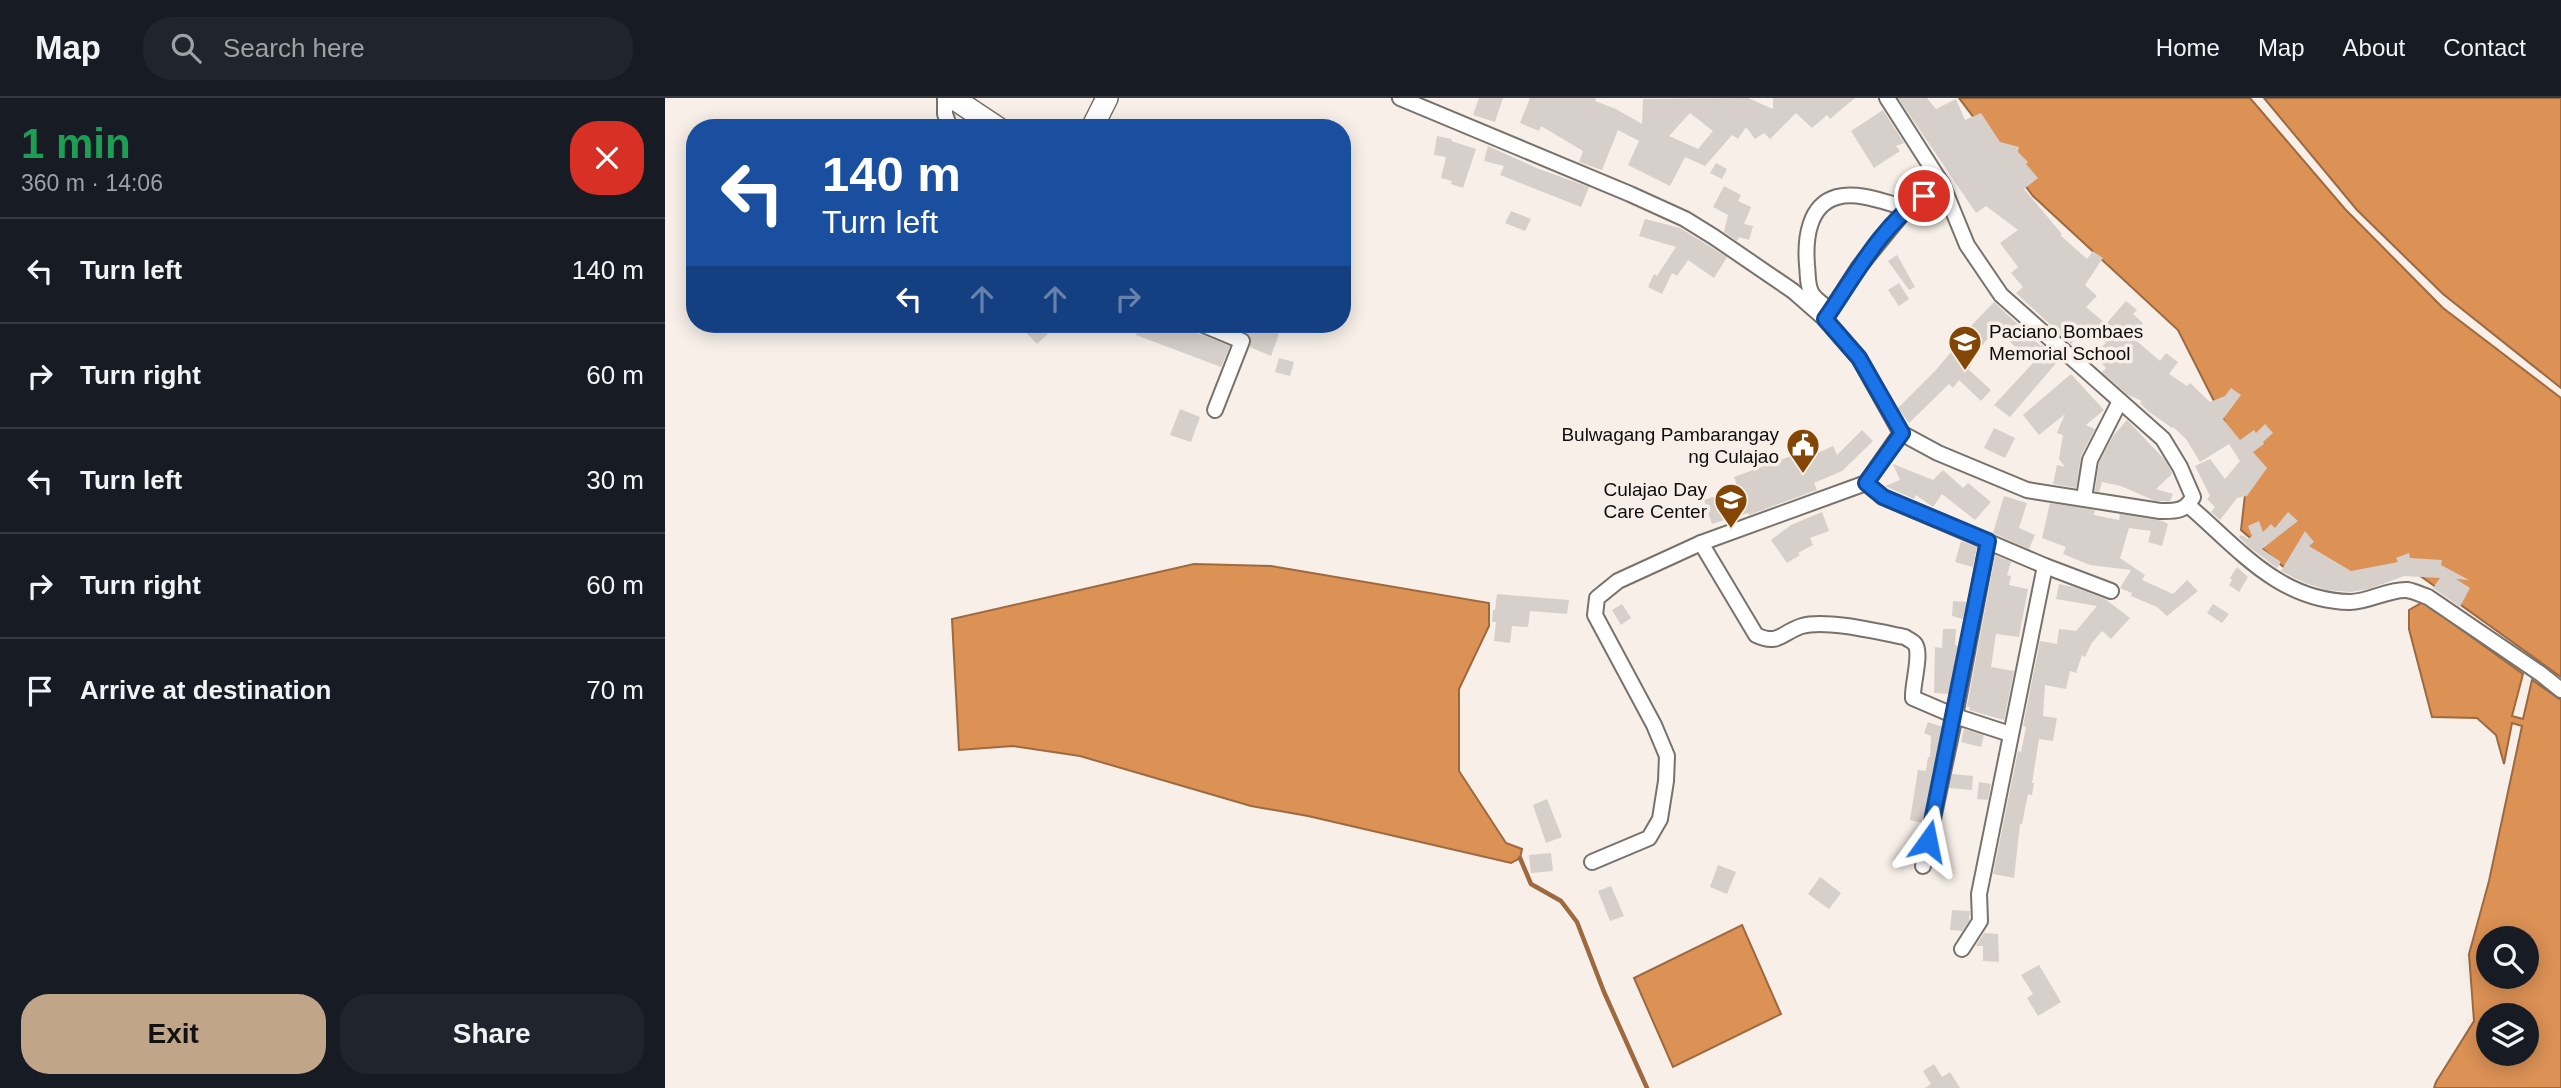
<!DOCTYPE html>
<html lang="en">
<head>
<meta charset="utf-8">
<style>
  body { margin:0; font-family:Arial,sans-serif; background:#20242c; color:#f1f3f6; height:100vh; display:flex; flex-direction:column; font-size:26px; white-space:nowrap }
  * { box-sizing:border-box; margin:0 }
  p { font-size:23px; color:#9ea1a6 }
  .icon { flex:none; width:38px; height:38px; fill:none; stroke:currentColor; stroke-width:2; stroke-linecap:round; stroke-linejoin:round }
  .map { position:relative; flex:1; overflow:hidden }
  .sheet { display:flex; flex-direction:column; background:#171b24; width:665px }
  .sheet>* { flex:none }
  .hud { position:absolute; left:21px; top:21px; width:665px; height:214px; border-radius:28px; box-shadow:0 4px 18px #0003; background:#1a4fa0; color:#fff; overflow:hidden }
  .buttons { position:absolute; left:1811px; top:828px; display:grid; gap:14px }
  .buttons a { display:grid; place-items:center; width:63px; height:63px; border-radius:50%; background:#171b24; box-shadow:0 4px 18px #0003; font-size:35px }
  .pin { position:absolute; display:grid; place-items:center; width:60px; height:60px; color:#fff; margin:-30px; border:4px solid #fff; border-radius:50%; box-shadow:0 2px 7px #0007 }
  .me { position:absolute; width:77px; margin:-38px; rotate:12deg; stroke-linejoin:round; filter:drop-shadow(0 0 5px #0008) }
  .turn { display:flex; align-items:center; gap:24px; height:147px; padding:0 21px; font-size:32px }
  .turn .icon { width:91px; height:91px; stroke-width:2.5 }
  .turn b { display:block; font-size:49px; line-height:60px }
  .lanes { display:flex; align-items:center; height:66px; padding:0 21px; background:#0003; justify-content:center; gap:35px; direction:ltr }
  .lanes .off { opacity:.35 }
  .round { display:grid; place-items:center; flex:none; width:74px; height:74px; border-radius:28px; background:#20242c }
  .headline { display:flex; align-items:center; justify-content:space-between; height:119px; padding:0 21px }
  h1 { font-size:42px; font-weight:600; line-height:52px; color:#1e9e55 }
  .button { display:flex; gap:14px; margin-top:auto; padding:14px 21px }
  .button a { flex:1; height:80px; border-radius:28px; background:#c0a589; color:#111; font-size:28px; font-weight:600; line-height:80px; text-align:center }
  .button a+a { background:#20242c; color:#f1f3f6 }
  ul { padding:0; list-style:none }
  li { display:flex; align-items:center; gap:21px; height:105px; padding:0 21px; border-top:2px solid #363941 }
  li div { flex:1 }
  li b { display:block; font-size:26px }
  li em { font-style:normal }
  header { display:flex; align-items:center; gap:42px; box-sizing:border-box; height:98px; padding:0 35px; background:#171b24; border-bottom:2px solid #363941 }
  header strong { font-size:33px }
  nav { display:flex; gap:38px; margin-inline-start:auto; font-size:24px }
  .search { width:490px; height:63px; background:#20242c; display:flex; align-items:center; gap:18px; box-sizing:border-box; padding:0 24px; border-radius:28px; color:#9ea1a6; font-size:26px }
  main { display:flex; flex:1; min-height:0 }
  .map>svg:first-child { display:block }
</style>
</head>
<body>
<header>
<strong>Map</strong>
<div class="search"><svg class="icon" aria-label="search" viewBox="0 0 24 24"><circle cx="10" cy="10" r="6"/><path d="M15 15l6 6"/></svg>Search here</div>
<nav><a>Home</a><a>Map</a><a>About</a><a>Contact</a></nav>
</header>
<main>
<section class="sheet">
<div class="headline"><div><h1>1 min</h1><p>360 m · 14:06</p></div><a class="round" style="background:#d93025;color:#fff"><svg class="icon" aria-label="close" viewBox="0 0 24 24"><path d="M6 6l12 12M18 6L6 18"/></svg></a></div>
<ul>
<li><svg class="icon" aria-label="left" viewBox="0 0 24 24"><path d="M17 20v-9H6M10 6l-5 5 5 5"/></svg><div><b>Turn left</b></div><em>140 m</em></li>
<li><svg class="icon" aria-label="right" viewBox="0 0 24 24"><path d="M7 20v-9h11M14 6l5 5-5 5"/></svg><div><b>Turn right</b></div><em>60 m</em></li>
<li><svg class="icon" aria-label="left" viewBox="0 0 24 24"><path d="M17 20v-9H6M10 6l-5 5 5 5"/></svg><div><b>Turn left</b></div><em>30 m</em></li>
<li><svg class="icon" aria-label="right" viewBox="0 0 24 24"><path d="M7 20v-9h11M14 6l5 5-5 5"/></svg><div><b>Turn right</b></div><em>60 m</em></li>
<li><svg class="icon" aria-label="arrive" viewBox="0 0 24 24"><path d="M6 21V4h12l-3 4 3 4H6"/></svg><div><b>Arrive at destination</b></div><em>70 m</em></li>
</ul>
<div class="button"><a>Exit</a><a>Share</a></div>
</section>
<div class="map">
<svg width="1896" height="990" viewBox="0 0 1896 990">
  <rect width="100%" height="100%" fill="#f7efe8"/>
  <!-- water -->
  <g fill="#dc9155" stroke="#9e693f" stroke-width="2" fill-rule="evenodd">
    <polygon points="1294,0 1585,0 1680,111 1778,210 1896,300 1896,579 1747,472 1630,479 1576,432 1583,370 1513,232 1368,98"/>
    <polygon points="1599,0 1896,0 1896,290 1778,196 1692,112"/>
    <polygon points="529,466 606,468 824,505 824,528 794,591 794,673 841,745 857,751 855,760 846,765 643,718 586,708 415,658 348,648 294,652 287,521"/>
    <path d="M1758 504 1858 576 1847 618 1858 621 1867 582 1896 602V990H1769L1771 984 1809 923 1804 856 1824 783 1857 628 1847 625 1839 666 1831 637 1812 620 1767 619 1744 531V512ZM1824 840H1862V878H1824ZM1824 917H1862V956H1824Z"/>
    <polygon points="1077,827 1116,916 1008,969 969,880"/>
  </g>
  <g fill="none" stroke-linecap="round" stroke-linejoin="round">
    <!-- stream -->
    <polyline stroke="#9e693f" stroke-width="4.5" points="855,760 866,786 896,803 912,824 939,894 982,990"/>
  </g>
  <!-- building -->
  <g fill="#d7cfc9" fill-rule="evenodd">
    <polygon points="814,0 838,0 830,24 808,17"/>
    <path d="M865 0H931L930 3 951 11 977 26 978 1 1083 0 1108 11V0H1190L1165 21 1162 17 1147 30 1131 15 1105 41 1099 35 1090 41 1081 29 1073 41 1067 37 1040 68 1020 59 1005 88 963 67 974 43 953 32 937 72 914 64 918 53 876 28 874 33 855 25ZM1025 15 1048 33 1033 51 1004 38Z"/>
    <polygon points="1233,0 1262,0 1271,11 1291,1 1300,22 1316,15 1335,44 1354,49 1353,54 1363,64 1361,66 1373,80 1359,91 1397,136 1395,137 1422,161 1428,153 1438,160 1420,187 1432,198 1421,209 1441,226 1461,203 1472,212 1468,216 1478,225 1467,239 1495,263 1501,255 1513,264 1504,276 1522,288 1525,285 1545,304 1560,298 1566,290 1576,297 1558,321 1575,342 1589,332 1591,335 1600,326 1608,335 1598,344 1599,346 1588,354 1602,370 1582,398 1572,400 1555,422 1546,414 1550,409 1542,401 1545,398 1530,368 1545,361 1560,381 1575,363 1564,346 1535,364 1521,341 1508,329 1507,330 1483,313 1475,305 1477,303 1463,297 1437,274 1441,270 1429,256 1441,245 1420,228 1406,246 1351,195 1358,189 1346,175 1353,169 1335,145 1353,132 1321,108 1311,115"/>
    <polygon points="1218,12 1239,45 1231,48 1235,53 1209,70 1186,33"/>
    <polygon points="772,38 787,41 786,43 811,51 798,90 786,86 787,83 776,80 781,59 769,57"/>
    <polygon points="823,48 874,71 924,89 916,109 835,77 839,68 819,63"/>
    <polygon points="1051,65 1062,71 1057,81 1045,75"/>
    <polygon points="1059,88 1076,97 1073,103 1086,109 1079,126 1088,128 1084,142 1074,139 1072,143 1059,134 1063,117 1048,109"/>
    <polygon points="846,113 866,121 860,133 840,125"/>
    <polygon points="980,121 1015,130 1062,159 1049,180 1023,162 1012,178 1007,175 997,196 983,189 989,176 992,178 1011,149 974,138"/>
    <polygon points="1232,157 1250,189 1244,192 1223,163"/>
    <polygon points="1234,185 1244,201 1234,208 1223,192"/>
    <polygon points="1329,204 1376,248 1377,247 1391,259 1392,264 1345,319 1329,307 1368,265 1331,231 1302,265 1306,269 1303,271 1326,292 1316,303 1294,282 1288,290 1284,286 1244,325 1233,310 1270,273 1291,248 1289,246"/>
    <polygon points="353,226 373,226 383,236 372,246"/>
    <polygon points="475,226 524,226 532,235 565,248 556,269 471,237"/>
    <polygon points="569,226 586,226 614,236 606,258 585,249 585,238 568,229"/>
    <polygon points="614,260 629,264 625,278 610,274"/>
    <polygon points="1406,276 1439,312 1421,327 1430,331 1416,358 1411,390 1388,386 1392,367 1400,369 1394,361 1398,337 1392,335 1400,316 1374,337 1358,317"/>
    <polygon points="515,311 535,319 526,344 505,337"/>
    <polygon points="1462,322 1500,362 1506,373 1507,376 1491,391 1508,396 1505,403 1490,403 1456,388 1437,384 1434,394 1430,393 1434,365 1448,338"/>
    <polygon points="1329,330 1350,340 1340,360 1319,350"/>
    <polygon points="1197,332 1208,343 1177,373 1149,385 1152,392 1084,417 1083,415 1047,426 1039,402 1073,391 1069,379 1137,354 1140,361 1168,348 1172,357"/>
    <polygon points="1228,366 1268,382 1278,372 1298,390 1303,385 1326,404 1310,422 1277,396 1268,409 1251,397 1249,401 1220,388 1235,382"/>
    <polygon points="1339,398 1362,405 1354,430 1370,437 1364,451 1328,435"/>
    <polygon points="1385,405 1430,412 1429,417 1454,422 1455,416 1498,423 1503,426 1497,448 1483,444 1486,433 1464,430 1455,460 1480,477 1477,482 1508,496 1522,482 1533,493 1502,518 1492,509 1466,498 1467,495 1455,490 1466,472 1425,467 1398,456 1401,449 1377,440"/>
    <polygon points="1157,414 1164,433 1145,440 1148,447 1133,455 1135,457 1122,465 1106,442 1126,427"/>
    <polygon points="1623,414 1633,423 1597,451 1616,464 1612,470 1584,449 1574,439 1576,437 1583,441 1587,438 1583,428 1594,423 1598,434 1606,426 1610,430"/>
    <polygon points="1640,433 1649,444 1644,448 1686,473 1733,464 1731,460 1744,455 1745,460 1777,462 1776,467 1804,482 1791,481 1805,490 1795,509 1768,490 1775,480 1739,478 1704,491 1685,494 1662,492 1640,485 1616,473"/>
    <polygon points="1296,443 1312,449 1308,469 1290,464"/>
    <polygon points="1330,457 1346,464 1342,477 1346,478 1344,487 1363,491 1354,539 1331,536 1326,569 1349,573 1339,622 1304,612 1305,609 1302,609"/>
    <polygon points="1572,469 1583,479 1574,494 1564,487 1567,482 1565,480"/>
    <polygon points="1394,486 1408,489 1440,501 1465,520 1446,541 1437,533 1426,546 1420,559 1417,557 1411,575 1405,573 1401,591 1380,587 1378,618 1392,620 1388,643 1374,641 1367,685 1369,685 1367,697 1363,696 1357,726 1355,726 1349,780 1328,776 1353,653 1356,654 1361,629 1358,628 1375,543 1392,546 1394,531 1411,533 1432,508 1391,501"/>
    <polygon points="832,496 904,502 902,516 865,513 863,529 847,528 845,545 829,543 831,524 827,524 828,512 830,512"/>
    <polygon points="1288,503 1302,504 1298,521 1287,518"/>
    <polygon points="957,506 966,520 956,527 947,512"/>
    <polygon points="1548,506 1564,516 1557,525 1542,515"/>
    <polygon points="1278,531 1291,531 1290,547 1293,548 1284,596 1269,595 1270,549 1277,550"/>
    <polygon points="1263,624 1278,629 1257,725 1245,722 1253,672 1261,673 1263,659 1265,659 1266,638 1259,635"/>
    <polygon points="1299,631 1319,637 1316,649 1296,644"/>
    <polygon points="1287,676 1308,678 1307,692 1284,690"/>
    <polygon points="1314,684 1326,686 1323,702 1312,701"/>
    <polygon points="882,701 897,739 881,745 868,707"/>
    <polygon points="886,755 888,773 866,775 864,757"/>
    <polygon points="1053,767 1071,774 1062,796 1045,789"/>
    <polygon points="1155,779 1176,795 1164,811 1143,796"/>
    <polygon points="946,788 959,818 945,823 933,793"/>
    <polygon points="1287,812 1305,813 1304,823 1297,833 1285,832"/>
    <polygon points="1319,835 1333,836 1334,864 1318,863 1318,848 1311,848"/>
    <polygon points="1374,867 1396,904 1373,918 1362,900 1368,896 1356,877"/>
    <polygon points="1269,966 1277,979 1285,974 1295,990 1260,990 1266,986 1258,973"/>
  </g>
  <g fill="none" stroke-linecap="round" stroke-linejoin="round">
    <defs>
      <g id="street">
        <polyline points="280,0 280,16 285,30"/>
        <path d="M735 0 965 96 1020 121 1049 139 1128 193 1160 221 1194 260 1236 335 1273 355 1362 392 1495 413C1510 413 1520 414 1528 399L1515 369 1498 341 1336 197 1302 147 1277 86 1222 0"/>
        <path d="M1165 213C1160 207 1149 201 1146 194 1142 186 1143 175 1142 167 1140 142 1143 107 1172 99 1194 93 1221 105 1242 110"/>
        <polyline points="1161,220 1194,169 1242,110 1277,86"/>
        <polyline points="536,226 577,243 550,312"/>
        <polyline points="1201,385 1218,399 1380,468 1446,493"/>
        <polyline points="1419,400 1425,362 1455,303"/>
        <path d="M1524 408C1573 450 1614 503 1685 504 1704 504 1723 491 1742 492 1749 493 1757 497 1763 499L1876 576 1896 592"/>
        <path d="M1036 445 1091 537C1114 548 1117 534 1137 528 1161 521 1214 534 1240 539 1244 542 1248 543 1250 546 1257 556 1247 587 1248 600L1290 618 1345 636"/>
        <polyline points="927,764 984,740 995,721 1001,683 1002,658 989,627 930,517 932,500 953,483 1036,445 1201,385 1236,335"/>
        <polyline points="1258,768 1290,618 1323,443"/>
        <polyline points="1297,851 1315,823 1314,796 1380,468"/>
      </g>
      <g id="secondary">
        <polyline points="288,0 333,30"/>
        <polyline points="427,30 442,0"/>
      </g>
    </defs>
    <!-- street casing -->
    <use href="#street" stroke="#79726c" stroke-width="18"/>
    <!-- secondary casing -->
    <use href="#secondary" stroke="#79726c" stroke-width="24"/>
    <!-- street -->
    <use href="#street" stroke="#fff" stroke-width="14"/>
    <!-- secondary -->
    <use href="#secondary" stroke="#fff" stroke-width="21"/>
  </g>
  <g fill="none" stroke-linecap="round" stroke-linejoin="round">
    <defs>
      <path id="route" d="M1259 98C1215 129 1190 178 1160 221L1194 260 1237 335 1201 385 1218 399 1323 443 1263 743"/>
    </defs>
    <!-- route casing -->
    <use href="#route" stroke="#114b97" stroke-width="18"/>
    <!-- route -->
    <use href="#route" stroke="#1a73e8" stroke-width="12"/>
  </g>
  <!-- icons -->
  <defs>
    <symbol id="school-pin" viewBox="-11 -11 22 30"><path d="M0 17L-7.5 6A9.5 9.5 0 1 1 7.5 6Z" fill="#834604" stroke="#f7efe8"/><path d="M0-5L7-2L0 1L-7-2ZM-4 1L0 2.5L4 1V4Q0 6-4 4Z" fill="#fff"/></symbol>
    <symbol id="civic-pin" viewBox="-11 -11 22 30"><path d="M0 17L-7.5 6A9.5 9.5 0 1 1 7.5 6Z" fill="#834604" stroke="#f7efe8"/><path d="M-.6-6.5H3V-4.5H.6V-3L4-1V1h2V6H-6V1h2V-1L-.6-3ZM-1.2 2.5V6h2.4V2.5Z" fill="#fff"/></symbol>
  </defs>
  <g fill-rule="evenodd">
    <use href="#school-pin" x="1281" y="225" width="38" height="52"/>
    <use href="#civic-pin" x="1119" y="328" width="38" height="52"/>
    <use href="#school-pin" x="1047" y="383" width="38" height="52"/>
  </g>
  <g text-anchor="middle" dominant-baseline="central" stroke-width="7" stroke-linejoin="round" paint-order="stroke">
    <!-- poi labels -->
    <g font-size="19" fill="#0f0d0b" stroke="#f7efe8" text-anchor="end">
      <text x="1324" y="233" text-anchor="start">Paciano Bombaes<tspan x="1324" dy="22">Memorial School</tspan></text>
      <text x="1114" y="336">Bulwagang Pambarangay<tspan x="1114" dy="22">ng Culajao</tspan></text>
      <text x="1042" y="391">Culajao Day<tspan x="1042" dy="22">Care Center</tspan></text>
    </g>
  </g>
</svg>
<div class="buttons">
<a><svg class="icon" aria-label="search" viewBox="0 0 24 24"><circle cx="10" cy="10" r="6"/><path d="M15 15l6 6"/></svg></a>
<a><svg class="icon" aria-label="layers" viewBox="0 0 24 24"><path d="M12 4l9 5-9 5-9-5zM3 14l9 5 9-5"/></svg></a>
</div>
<div class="pin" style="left:1259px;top:98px;background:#d93025"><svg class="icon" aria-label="arrive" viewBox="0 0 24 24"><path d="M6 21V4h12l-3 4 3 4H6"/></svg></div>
<svg class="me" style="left:1263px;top:743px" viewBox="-20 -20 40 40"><path d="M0-17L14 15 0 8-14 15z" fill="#1a73e8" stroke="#fff" stroke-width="4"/></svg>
<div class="hud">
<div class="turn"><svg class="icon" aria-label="left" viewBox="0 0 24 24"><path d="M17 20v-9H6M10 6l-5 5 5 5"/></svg><div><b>140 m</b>Turn left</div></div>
<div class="lanes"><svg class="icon" aria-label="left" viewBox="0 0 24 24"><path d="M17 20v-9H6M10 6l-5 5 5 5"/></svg><svg class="icon off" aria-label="ahead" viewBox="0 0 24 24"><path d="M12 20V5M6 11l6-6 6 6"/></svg><svg class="icon off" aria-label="ahead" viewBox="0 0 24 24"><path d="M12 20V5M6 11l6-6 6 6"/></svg><svg class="icon off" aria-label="right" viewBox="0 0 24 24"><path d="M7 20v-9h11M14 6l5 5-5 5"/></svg></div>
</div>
</div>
</main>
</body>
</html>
